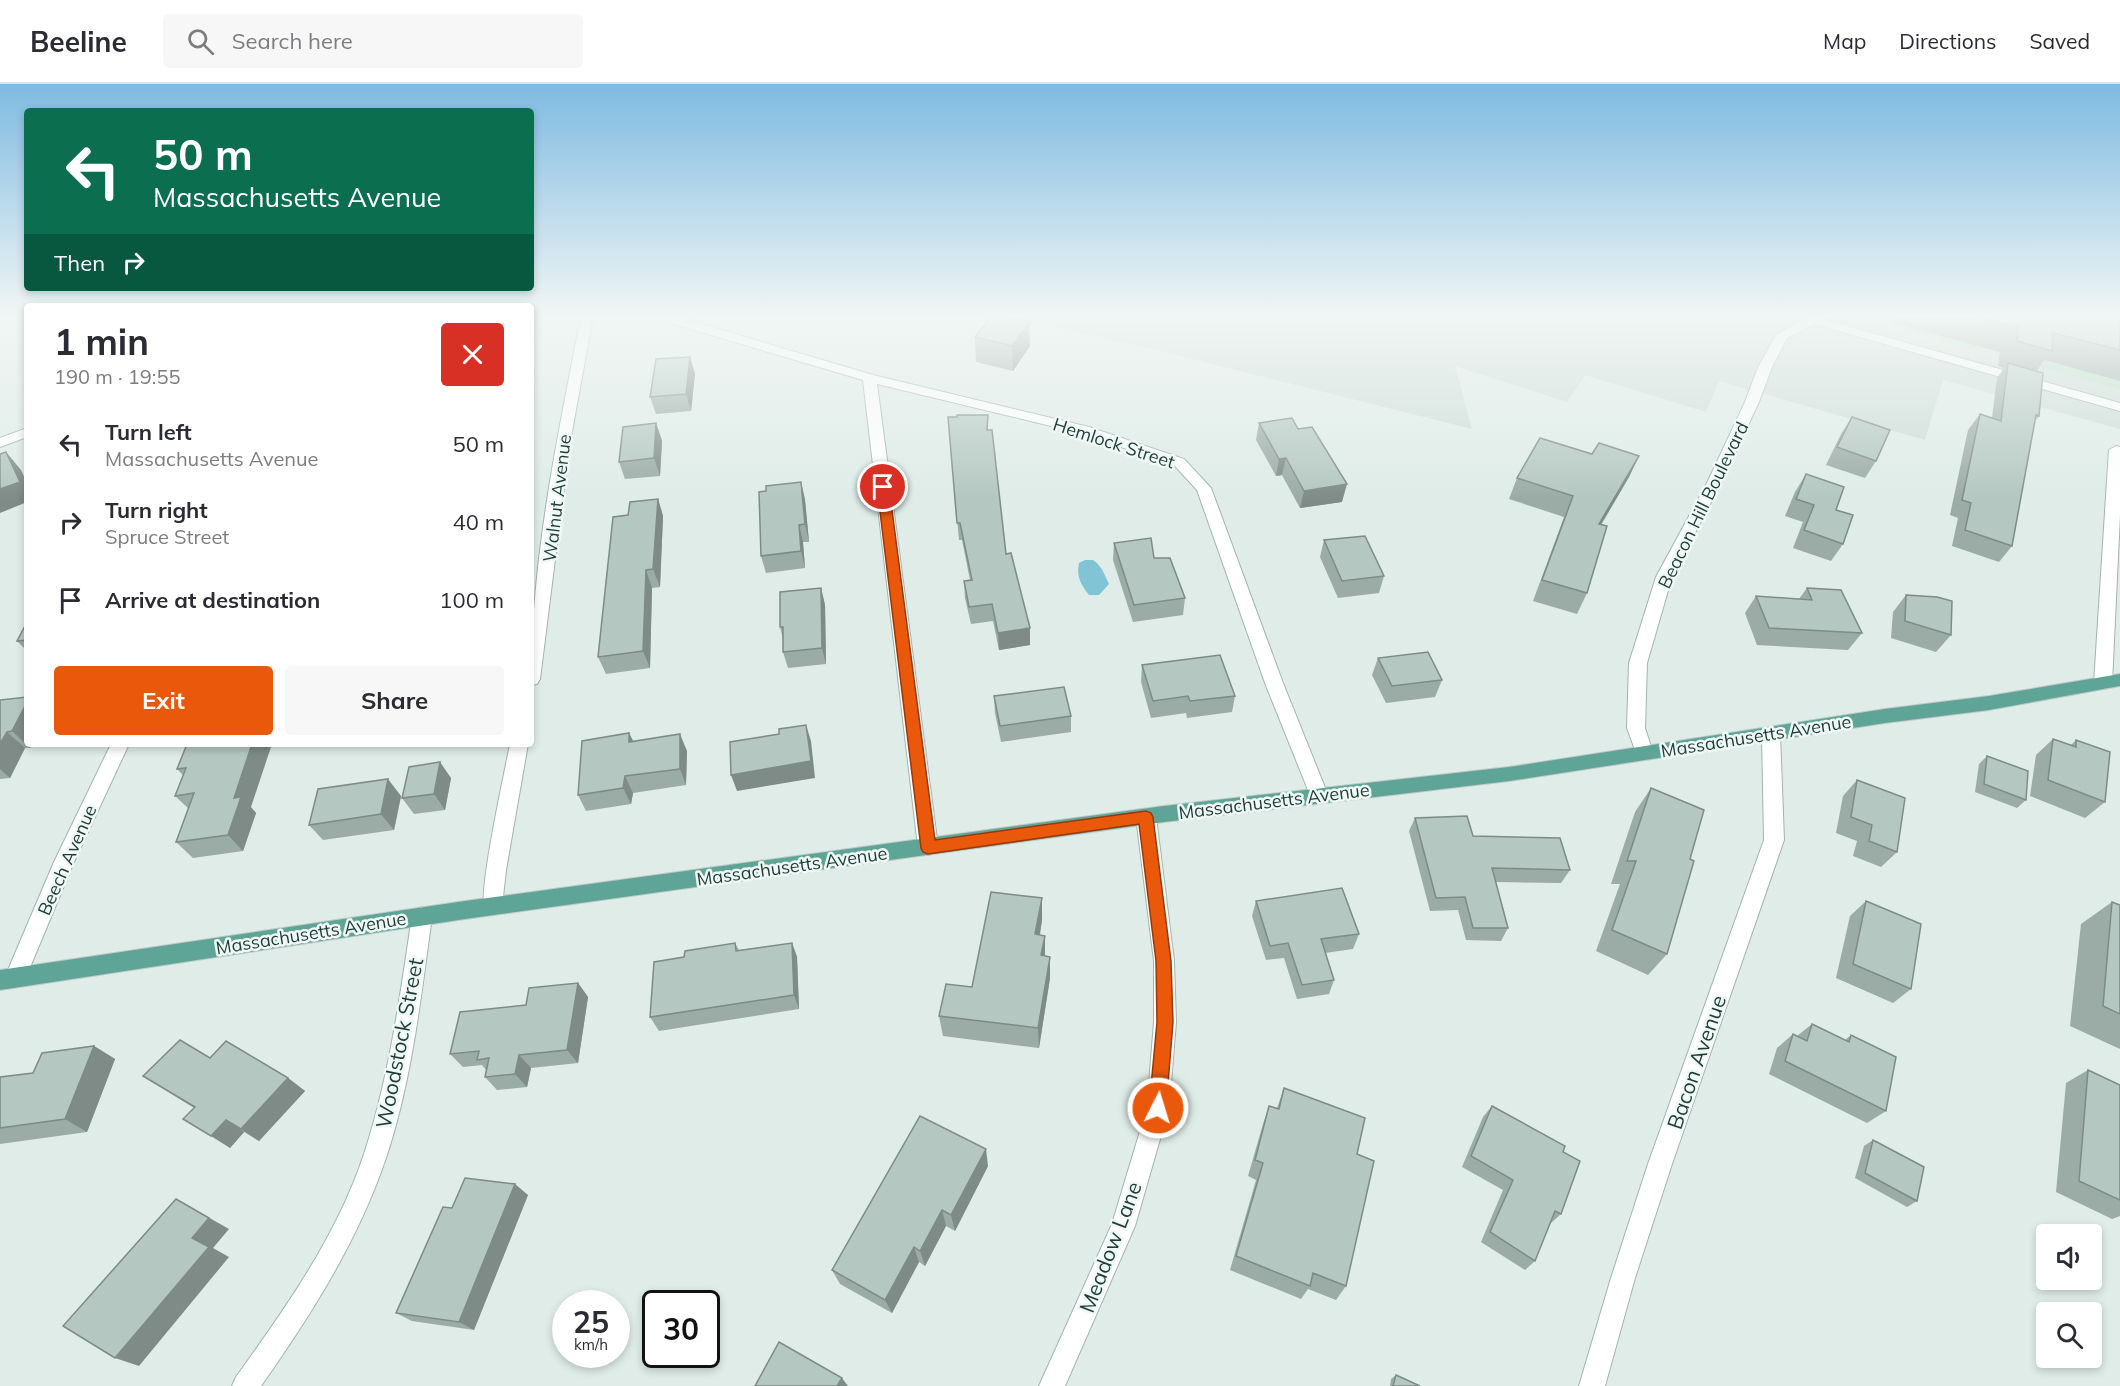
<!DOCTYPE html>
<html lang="en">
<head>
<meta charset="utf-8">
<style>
  body { margin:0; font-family:Mulish,sans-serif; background:#f7f7f7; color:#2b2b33; height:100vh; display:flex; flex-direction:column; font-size:22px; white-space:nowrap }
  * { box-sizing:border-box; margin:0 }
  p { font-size:20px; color:#7c7c81 }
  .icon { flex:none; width:33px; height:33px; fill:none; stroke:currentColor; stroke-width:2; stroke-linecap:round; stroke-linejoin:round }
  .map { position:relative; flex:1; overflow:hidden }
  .details { position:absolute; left:24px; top:219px; width:510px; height:444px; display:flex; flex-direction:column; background:#fff; border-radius:6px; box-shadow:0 3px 9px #0003 }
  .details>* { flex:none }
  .hud { position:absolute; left:24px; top:24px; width:510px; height:183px; border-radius:6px; box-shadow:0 3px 9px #0003; background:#0b6e4f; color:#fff; overflow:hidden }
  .tools { position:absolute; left:2036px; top:1140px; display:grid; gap:12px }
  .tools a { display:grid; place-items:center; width:66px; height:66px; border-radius:6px; background:#fff; box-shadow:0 3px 9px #0003; font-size:30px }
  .speed { position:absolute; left:552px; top:1206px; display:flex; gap:12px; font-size:30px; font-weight:700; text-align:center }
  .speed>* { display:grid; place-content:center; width:78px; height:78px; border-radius:50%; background:#fff; box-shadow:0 3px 9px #0003; line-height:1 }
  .speed small { font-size:15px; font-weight:400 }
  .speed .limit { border:3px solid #111; border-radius:9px; background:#fff; color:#111 }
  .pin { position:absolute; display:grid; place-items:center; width:51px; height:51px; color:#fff; margin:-26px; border:3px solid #fff; border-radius:50%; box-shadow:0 2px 6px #0007 }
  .me { position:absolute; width:66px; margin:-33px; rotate:5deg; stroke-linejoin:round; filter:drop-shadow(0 0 4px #0008) }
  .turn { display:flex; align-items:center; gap:21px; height:126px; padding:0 30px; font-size:27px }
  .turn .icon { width:78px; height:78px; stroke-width:2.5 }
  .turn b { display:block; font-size:42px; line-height:51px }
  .then { display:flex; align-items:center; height:57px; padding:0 30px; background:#0003; gap:12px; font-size:22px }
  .round { display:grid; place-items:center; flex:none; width:63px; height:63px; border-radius:6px; background:#f7f7f7 }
  .head { display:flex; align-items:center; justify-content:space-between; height:102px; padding:0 30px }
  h1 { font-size:36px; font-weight:700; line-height:45px }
  .button { display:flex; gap:12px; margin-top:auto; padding:12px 30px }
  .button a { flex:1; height:69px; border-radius:6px; background:#ea580c; color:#fff; font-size:24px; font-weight:700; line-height:69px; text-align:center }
  .button a+a { background:#f7f7f7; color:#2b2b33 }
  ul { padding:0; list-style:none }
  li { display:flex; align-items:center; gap:18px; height:78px; padding:0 30px }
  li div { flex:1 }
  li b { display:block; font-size:22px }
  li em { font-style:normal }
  header { display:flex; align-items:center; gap:36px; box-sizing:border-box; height:84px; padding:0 30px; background:#fff; border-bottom:2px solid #e1e1e2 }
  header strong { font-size:28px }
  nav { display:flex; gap:33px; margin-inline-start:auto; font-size:21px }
  .search { width:420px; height:54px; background:#f7f7f7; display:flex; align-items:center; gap:15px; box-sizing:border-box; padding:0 21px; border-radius:6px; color:#7c7c81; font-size:22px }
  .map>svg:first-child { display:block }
</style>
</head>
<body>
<header>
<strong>Beeline</strong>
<div class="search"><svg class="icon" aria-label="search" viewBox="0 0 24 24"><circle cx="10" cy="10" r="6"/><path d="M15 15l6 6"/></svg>Search here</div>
<nav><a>Map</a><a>Directions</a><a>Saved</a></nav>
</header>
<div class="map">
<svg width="2120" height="1302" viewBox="0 0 2120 1302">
  <rect width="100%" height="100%" fill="#dfece7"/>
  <!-- built -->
  <polygon fill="#cddcd6" points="1010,233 2120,233 2120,345 1943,296 1925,356 1719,297 1706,328 1585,291 1567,318 1455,282 1472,345 1164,268"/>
  <!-- green -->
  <g fill="#b5dfc3">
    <polygon points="1859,233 1892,233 1890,238 1958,257 1980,259 1978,266"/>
    <polygon points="2020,270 2120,297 2120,305 2018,277"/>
  </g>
  <!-- water -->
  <path fill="#81c4d6" d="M1085 476H1093C1102 482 1104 490 1109 500L1099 511H1089C1081 501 1076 492 1079 479Z"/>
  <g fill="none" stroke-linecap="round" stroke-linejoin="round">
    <defs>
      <g id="minor">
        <path d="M581 233H593L569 364 540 595 537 600 531 601C531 478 557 354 581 233Z"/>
        <polygon points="658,233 678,233 873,291 1089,343 1184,375 1211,404 1283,599 1328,711 1326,716 1319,719 1312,716 1310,711 1265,599 1197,406 1174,381 1080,349 877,300 938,763 935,769 928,771 921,769 918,763 863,296 660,236"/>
        <polygon points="1808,233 1823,233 1822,235 2120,319 2120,327 1814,240 1787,254 1772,283 1759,318 1721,399 1672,493 1647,579 1645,644 1653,669 1650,674 1644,676 1638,674 1627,644 1629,579 1656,493 1707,399 1745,318 1758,283 1776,251"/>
        <polygon points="27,344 27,353 0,363 0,354"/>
        <polygon points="2116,362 2120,363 2120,431 2112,599 2109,604 2103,605 2097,604 2094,599 2109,366"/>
        <polygon points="1771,643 1777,645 1780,650 1784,756 1672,1080 1635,1194 1605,1302 1579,1302 1611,1194 1648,1080 1764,756 1762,650 1765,645"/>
        <polygon points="111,660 129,660 74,778 23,900 16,903 9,900 5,893 54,778"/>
        <path d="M510 660H528L506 786 502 822 499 828 492 831 485 828C477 811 505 687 510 660Z"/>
        <polygon points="1146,725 1153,727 1156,733 1174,877 1176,938 1169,1024 1135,1142 1065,1302 1039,1302 1112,1140 1147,1024 1154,938 1154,877 1136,733 1139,727"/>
        <path d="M422 823 429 826 432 832C421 913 412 996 386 1074 358 1157 311 1231 261 1302H232L236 1293C285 1225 336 1153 363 1073 389 995 400 913 412 832L415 826Z"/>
      </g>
      <polygon id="major" points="2120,590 2120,602 1989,626 1885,639 1509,697 1164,738 465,835 0,906 0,886 465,817 1164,722 1509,683 1885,625 1989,612"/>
    </defs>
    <!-- minor casing -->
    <use href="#minor" stroke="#a1b4af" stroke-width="2"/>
    <!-- major casing -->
    <use href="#major" stroke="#c0c9c7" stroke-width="2"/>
    <!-- minor -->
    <use href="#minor" fill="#fff" fill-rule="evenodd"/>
    <!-- major -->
    <use href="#major" fill="#5fa597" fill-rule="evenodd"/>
  </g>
  <!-- wall -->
  <g fill="#9baba5">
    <polygon points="1892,233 2120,233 2120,297 2044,276 2037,287 2039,332 2035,337 2012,462 1999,478 1952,462 1958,434 1950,431 1968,346 1980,330 1992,334 1997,294 2004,284 1998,282 2000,268 1890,238"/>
    <polygon points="975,253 1030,262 1013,287 976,278"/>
    <polygon points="690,273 695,290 691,327 656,330 650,313"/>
    <polygon points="948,333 989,346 1006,470 1030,544 1030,561 999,566 993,537 971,540 965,514 964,497 970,496 962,456 959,456"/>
    <polygon points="1852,333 1876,377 1865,394 1826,381 1841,350"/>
    <polygon points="656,339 662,357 660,392 625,395 619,378"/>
    <polygon points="1259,339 1342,418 1300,424 1282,391 1276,392 1256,356"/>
    <polygon points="1592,370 1639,372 1629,393 1601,441 1587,509 1577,530 1533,517 1564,433 1509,415 1517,394"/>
    <polygon points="1806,390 1836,426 1843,460 1831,477 1793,464 1803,438 1785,432 1795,408"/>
    <polygon points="801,398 805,416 809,458 803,458 805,484 766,489 761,472 766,407"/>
    <polygon points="658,415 663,432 660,503 652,504 650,584 606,590 598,573 628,431"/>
    <polygon points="1324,456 1384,492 1379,509 1338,514 1320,473"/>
    <polygon points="1114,459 1185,514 1183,531 1133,538 1113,476"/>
    <polygon points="821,504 825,521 826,580 788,584 783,568 783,555 780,543"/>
    <polygon points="1807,504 1862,549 1848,566 1757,561 1745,529 1756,512 1799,515"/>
    <polygon points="1906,511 1951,551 1936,568 1891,554 1893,528"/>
    <polygon points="27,538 27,567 17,557"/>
    <polygon points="1378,574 1442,596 1435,613 1386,619 1372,591"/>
    <polygon points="1142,581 1235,612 1232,628 1187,634 1186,629 1151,634 1141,598"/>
    <polygon points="994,612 1071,632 1071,648 1001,658 995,629"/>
    <polygon points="0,616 27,660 32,660 30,664 25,664 10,694 0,695"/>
    <polygon points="629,649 633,657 687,667 686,701 633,709 631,720 586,727 578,711"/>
    <polygon points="2053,655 2071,661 2076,656 2105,718 2085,734 2030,712 2036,671"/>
    <polygon points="187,660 256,729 243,767 193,774 176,758 189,725 175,712 183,691 177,685"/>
    <polygon points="1987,672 2026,716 2017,724 1975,708 1979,680"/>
    <polygon points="451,694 445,726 414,730 402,714"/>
    <polygon points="1857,696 1897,768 1881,783 1853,772 1857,757 1836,749 1843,712"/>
    <polygon points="1651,704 1690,775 1667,870 1648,891 1596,867 1620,800 1611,800 1635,728"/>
    <polygon points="401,712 394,746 323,756 309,741"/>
    <polygon points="1415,734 1473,752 1570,786 1561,799 1496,798 1508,844 1501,857 1466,856 1458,826 1430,827 1409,747"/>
    <polygon points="1042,814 1042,836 1040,851 1045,872 1050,873 1050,894 1039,964 943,952 939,932 972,903"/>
    <polygon points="1256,817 1359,850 1353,865 1325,869 1334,896 1329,910 1297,915 1284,874 1266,876 1252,832"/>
    <polygon points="1866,817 1911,905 1893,919 1836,894 1850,832"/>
    <polygon points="2112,818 2120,821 2120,965 2070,942 2081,840"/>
    <polygon points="735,859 739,866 792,859 797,873 799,925 659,947 650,933 684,873"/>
    <polygon points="578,899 588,913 578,979 531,984 527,1003 497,1006 485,993 486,986 482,981 463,983 450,970 526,921"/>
    <polygon points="1812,940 1845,956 1851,951 1886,1027 1867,1039 1769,990 1777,964 1793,950 1797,952"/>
    <polygon points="94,962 115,975 87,1048 0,1060 0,993 33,989"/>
    <polygon points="210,974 288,994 305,1007 259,1057 244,1048 230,1064 194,1024 143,992"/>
    <polygon points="2088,986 2120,1001 2120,1132 2112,1135 2056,1108 2066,999"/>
    <polygon points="1284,1004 1357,1070 1346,1202 1336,1216 1308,1205 1301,1215 1230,1186 1256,1096 1248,1092 1263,1040 1269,1022 1277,1024"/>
    <polygon points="1492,1022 1563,1068 1561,1130 1550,1140 1535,1177 1525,1186 1481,1158 1503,1106 1462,1083 1483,1033"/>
    <polygon points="1873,1056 1917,1117 1907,1123 1855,1094 1864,1062"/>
    <polygon points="988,1082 955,1147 946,1142 925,1182 919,1178 892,1229 840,1200 832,1186"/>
    <polygon points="528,1111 474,1246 412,1237 396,1229 452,1124"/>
    <polygon points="1396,1291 1420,1302 1390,1302 1391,1295"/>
  </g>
  <!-- shaded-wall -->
  <g fill="#7e8b86">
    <polygon points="1029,238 1030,262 1013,287 1012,262"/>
    <polygon points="690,273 695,290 691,327 686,310"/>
    <polygon points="656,339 662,357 660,392 654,374"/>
    <polygon points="6,368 21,386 27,399 27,418 0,429 0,405"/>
    <polygon points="1639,372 1629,393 1589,461 1599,440"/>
    <polygon points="1286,374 1282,391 1276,392 1279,375"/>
    <polygon points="801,398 805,416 809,458 805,440"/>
    <polygon points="1347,400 1342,418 1300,424 1304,407"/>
    <polygon points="658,415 663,432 660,503 653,485"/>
    <polygon points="799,441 803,458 805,484 801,467"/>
    <polygon points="646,486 652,504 650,584 643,567"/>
    <polygon points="821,504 825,521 826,580 822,564"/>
    <polygon points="1030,544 1030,561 999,566 998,549"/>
    <polygon points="27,618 27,660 32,660 30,664 12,647"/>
    <polygon points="806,641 811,657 815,694 737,707 731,691"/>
    <polygon points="7,648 25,664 10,694 0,685 0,660"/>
    <polygon points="629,649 637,665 629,658"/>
    <polygon points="680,650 687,667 686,701 680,685"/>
    <polygon points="252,660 272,660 251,723 256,729 243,767 228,751 234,714"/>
    <polygon points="440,678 451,694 445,726 434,710"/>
    <polygon points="625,692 633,709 631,720 623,704"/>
    <polygon points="388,695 401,712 394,746 381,730"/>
    <polygon points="1042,814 1042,836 1036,872 1035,850"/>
    <polygon points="1045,852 1045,873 1041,871"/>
    <polygon points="792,859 797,873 799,925 794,911"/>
    <polygon points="1050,873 1050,894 1039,964 1038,944"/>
    <polygon points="578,899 588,913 578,979 567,966"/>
    <polygon points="94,962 115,975 87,1048 65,1035"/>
    <polygon points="519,971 531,984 527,1003 515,990"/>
    <polygon points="288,994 305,1007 259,1057 241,1045"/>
    <polygon points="226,1036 244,1048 230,1064 211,1052"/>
    <polygon points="986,1065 988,1082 955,1147 951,1131"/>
    <polygon points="515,1100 528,1111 474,1246 459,1238"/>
    <polygon points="176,1115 229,1145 213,1164 229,1173 139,1282 115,1274 192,1154"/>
    <polygon points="942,1126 946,1142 925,1182 920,1167"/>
    <polygon points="914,1163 919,1178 892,1229 885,1216"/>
    <polygon points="842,1294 848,1302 837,1302"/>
  </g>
  <!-- building -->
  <g fill="#b4c7c0" stroke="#7e8b86" stroke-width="1.5">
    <polygon points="991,233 1011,233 1029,238 1012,262 975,253"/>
    <polygon points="1980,233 2120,233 2120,266 2053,249 2052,267 2017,257 2018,243"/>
    <polygon points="690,273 686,310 650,313 656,275"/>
    <polygon points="2008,279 2043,289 2039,332 2036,331 2012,462 1965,446 1971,419 1962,416 1980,330 2001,337"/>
    <polygon points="957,331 988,331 987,346 992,346 1006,470 1011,469 1030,544 998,549 992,520 969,523 964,497 972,496 960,439 957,439 948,333 957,333"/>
    <polygon points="1852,333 1890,346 1876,377 1837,363"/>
    <polygon points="1292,334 1298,345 1312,343 1347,400 1304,407 1286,374 1279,375 1259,339"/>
    <polygon points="656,339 654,374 619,378 623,343"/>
    <polygon points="1540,354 1592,370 1599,359 1639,372 1599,440 1607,442 1587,509 1542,496 1573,412 1517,394"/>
    <polygon points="6,368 20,398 0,405 0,370"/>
    <polygon points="1806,390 1844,403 1836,426 1853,431 1843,460 1804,446 1814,421 1796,415"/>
    <polygon points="801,398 805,440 799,441 801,467 761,472 759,408 766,407 766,402"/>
    <polygon points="658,415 653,485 646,486 643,567 598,573 613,433 628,431 630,418"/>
    <polygon points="1365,452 1384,492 1342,497 1324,456"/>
    <polygon points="1151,454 1154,474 1170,474 1185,514 1134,521 1114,459"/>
    <polygon points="821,504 822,564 783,568 783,543 780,543 780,508"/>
    <polygon points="1807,504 1841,506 1862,549 1769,544 1756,512 1812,516"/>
    <polygon points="1906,511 1937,513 1952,517 1951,551 1905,537"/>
    <polygon points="27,538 27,556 17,557"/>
    <polygon points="1428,568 1442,596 1392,602 1378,574"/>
    <polygon points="1220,571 1235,612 1190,617 1188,612 1153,617 1142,581"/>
    <polygon points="1064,603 1071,632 1000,642 994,612"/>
    <polygon points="27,613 27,618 12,647 7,648 0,660 0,616"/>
    <polygon points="806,641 811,677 731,691 730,658 779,650 779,645"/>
    <polygon points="629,649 629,658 680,650 680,685 625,692 623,704 578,711 582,657"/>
    <polygon points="2053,655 2076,663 2076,656 2110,668 2105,718 2048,696"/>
    <polygon points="187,660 252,660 234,714 241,713 228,751 176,758 194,709 175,712 186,684 177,685"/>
    <polygon points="1987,672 2028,687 2026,716 1984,700"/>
    <polygon points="440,678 434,710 402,714 409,683"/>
    <polygon points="388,695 381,730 309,741 318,705"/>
    <polygon points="1857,696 1905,714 1897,768 1869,757 1872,741 1851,733"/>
    <polygon points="1651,704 1704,726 1690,775 1694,777 1667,870 1612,846 1636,777 1627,777"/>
    <polygon points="1467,732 1473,752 1560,754 1570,786 1492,784 1508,844 1473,844 1465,813 1436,814 1415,734"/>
    <polygon points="1342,804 1359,850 1321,855 1334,896 1302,901 1288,859 1270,862 1256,817"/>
    <polygon points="991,808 1042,814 1035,850 1045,852 1041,871 1050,873 1038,944 939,932 946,900 972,903"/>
    <polygon points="1866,817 1921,840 1911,905 1853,880"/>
    <polygon points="2112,818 2120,821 2120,930 2103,922"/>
    <polygon points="735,859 736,867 792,859 794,911 650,933 654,878 684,873 685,867"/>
    <polygon points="578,899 567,966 519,971 515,990 485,993 489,974 477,976 479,967 450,970 460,928 526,921 529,904"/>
    <polygon points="1812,940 1849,958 1851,951 1896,973 1886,1027 1785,977 1793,950 1807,957"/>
    <polygon points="180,956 210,974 226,957 288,994 241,1045 226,1036 211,1052 183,1035 195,1023 143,992"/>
    <polygon points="94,962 65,1035 0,1044 0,993 33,989 42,969"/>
    <polygon points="2088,986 2120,1001 2120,1116 2079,1097"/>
    <polygon points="1284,1004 1365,1034 1357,1070 1374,1077 1346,1202 1313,1189 1310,1202 1236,1172 1263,1079 1255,1076 1269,1022 1279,1025"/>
    <polygon points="1492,1022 1565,1062 1563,1068 1580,1077 1561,1130 1555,1127 1535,1177 1490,1148 1513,1096 1471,1072"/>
    <polygon points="920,1032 986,1065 951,1131 942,1126 920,1167 914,1163 885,1216 832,1186"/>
    <polygon points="1873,1056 1924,1083 1917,1117 1865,1089"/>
    <polygon points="465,1094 515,1100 459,1238 396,1229 443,1123 452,1124"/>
    <polygon points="176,1115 209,1134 192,1154 209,1163 115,1274 63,1242"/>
    <polygon points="779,1258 842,1294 837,1302 755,1302"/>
    <polygon points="1396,1291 1420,1302 1393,1302"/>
  </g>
  <!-- sky -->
  <linearGradient id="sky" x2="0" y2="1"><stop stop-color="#7fbae1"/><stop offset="0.56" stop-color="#f1f6f4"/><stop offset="1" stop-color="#f1f6f4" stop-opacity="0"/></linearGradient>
  <rect width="2120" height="415" fill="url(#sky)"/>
  <!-- route -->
  <polygon fill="#ea580c" stroke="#983908" stroke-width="1.5" points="883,400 889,403 935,756 1146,727 1151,729 1153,733 1171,877 1173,938 1166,1024 1164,1030 1158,1032 1152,1030 1149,1024 1157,938 1156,877 1139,740 928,770 923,768 921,764 877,403"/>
  <g text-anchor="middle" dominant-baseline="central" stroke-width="5" stroke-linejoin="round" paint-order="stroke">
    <!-- street labels -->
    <g font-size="18" fill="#1e3d37" stroke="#eff8f4">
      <text transform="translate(1114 359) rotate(18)">Hemlock Street</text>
      <text transform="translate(557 414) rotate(-83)">Walnut Avenue</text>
      <text transform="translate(1703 421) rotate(-64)">Beacon Hill Boulevard</text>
      <text transform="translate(1756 652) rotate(-9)">Massachusetts Avenue</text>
      <text transform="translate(1274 717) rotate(-7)">Massachusetts Avenue</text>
      <text transform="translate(67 776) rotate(-66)">Beech Avenue</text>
      <text transform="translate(792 782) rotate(-8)">Massachusetts Avenue</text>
      <text transform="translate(311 849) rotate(-9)">Massachusetts Avenue</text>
    </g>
    <!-- near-street labels -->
    <g font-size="21" fill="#1e3d37" stroke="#eff8f4">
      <text transform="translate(399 959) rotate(-79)">Woodstock Street</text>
      <text transform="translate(1696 978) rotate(-71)">Bacon Avenue</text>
      <text transform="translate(1110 1163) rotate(-69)">Meadow Lane</text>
    </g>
  </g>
</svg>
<div class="tools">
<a><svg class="icon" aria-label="sound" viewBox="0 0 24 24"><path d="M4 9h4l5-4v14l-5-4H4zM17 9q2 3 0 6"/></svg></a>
<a><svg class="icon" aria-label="search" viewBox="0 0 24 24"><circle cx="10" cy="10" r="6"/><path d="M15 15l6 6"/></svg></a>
</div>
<div class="speed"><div>25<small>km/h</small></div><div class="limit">30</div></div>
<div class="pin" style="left:883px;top:403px;background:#d93025"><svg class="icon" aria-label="arrive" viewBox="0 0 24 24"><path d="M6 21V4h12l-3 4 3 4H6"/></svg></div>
<svg class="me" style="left:1158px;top:1024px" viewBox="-20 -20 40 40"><circle r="17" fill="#ea580c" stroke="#fff" stroke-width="3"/><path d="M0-11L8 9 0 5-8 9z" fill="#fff"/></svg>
<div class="hud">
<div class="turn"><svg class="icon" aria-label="left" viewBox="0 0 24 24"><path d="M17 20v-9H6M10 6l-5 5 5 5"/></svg><div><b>50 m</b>Massachusetts Avenue</div></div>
<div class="then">Then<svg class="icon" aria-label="right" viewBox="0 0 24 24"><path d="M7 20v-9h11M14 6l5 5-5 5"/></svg></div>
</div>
<section class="details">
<div class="head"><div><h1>1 min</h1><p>190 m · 19:55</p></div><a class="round" style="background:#d93025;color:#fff"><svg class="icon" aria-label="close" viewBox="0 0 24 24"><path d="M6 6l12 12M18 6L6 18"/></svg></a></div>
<ul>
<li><svg class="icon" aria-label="left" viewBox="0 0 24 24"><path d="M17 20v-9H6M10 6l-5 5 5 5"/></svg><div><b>Turn left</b><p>Massachusetts Avenue</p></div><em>50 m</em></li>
<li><svg class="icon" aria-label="right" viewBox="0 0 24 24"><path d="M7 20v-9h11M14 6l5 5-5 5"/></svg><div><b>Turn right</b><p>Spruce Street</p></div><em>40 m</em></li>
<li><svg class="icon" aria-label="arrive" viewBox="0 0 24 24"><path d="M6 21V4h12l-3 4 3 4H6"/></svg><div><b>Arrive at destination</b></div><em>100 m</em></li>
</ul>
<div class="button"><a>Exit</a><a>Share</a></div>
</section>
</div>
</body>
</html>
